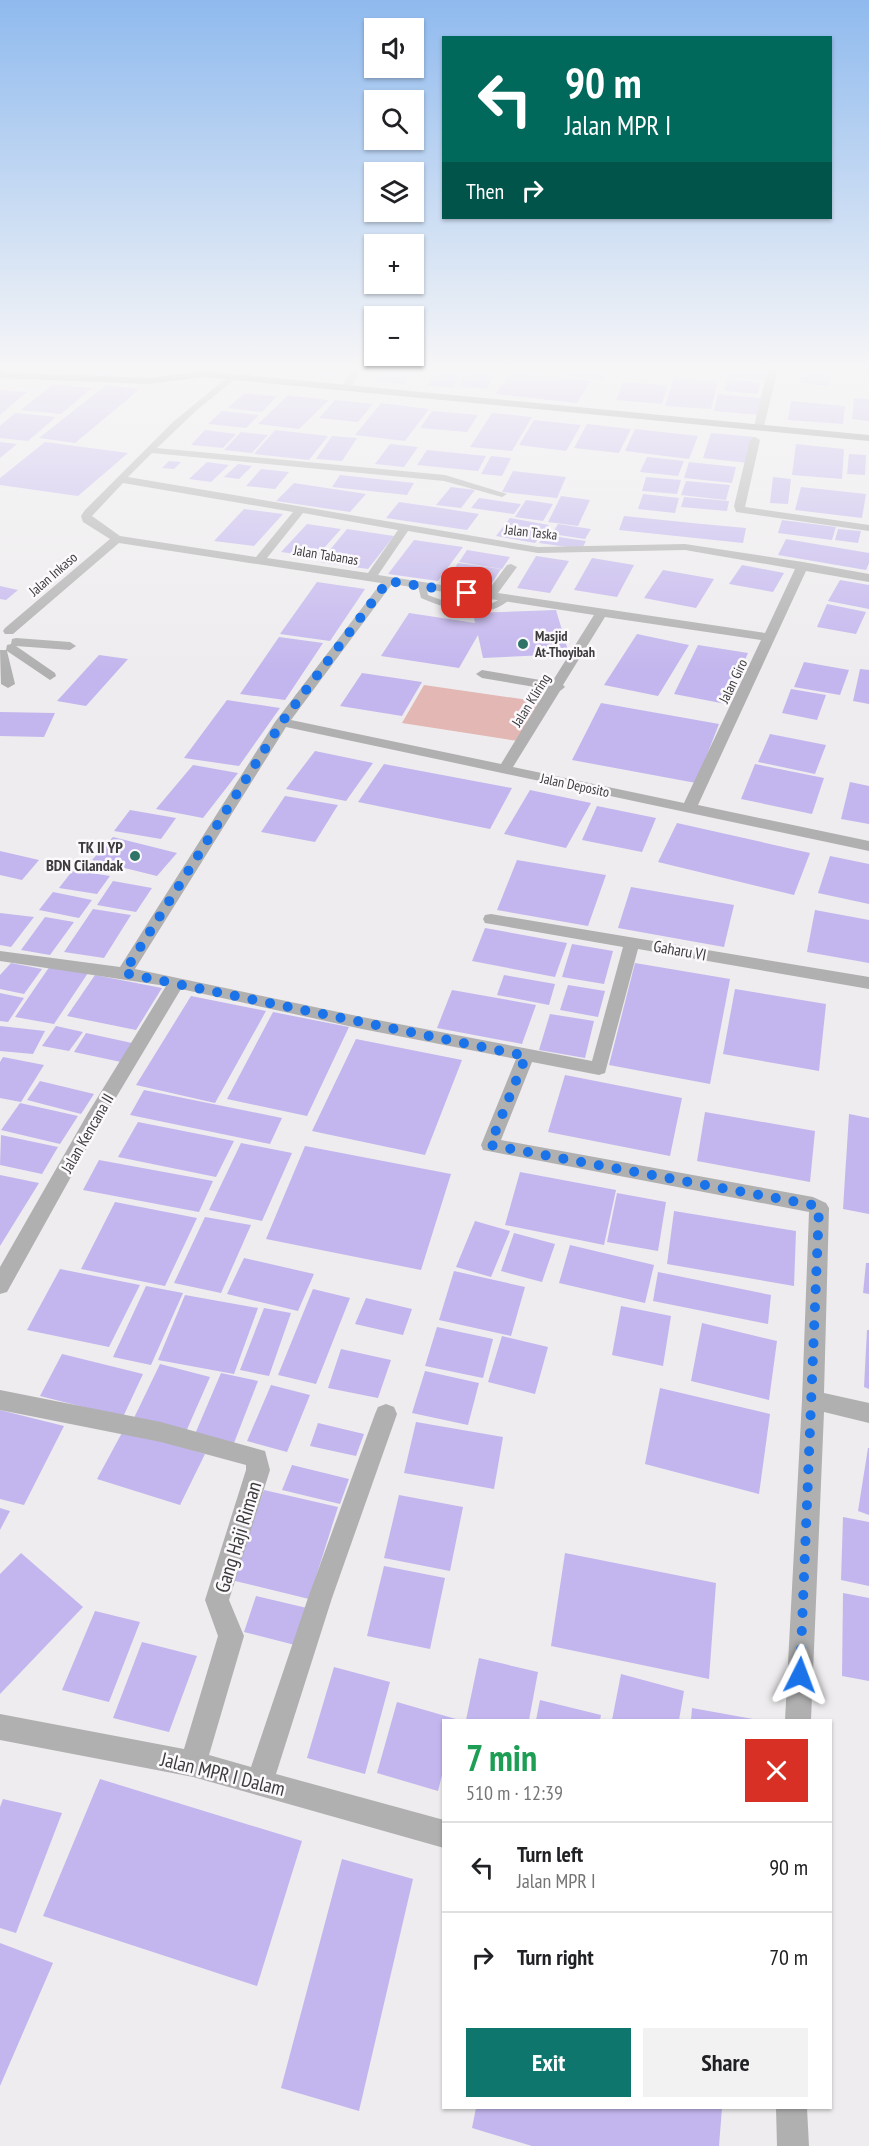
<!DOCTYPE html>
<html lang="en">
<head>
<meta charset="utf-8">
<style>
  body { margin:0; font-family:"PT Sans Narrow",sans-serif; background:#f2f2f2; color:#202124; height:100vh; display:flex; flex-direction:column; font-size:22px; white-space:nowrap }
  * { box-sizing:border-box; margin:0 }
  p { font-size:20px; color:#757577 }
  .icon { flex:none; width:33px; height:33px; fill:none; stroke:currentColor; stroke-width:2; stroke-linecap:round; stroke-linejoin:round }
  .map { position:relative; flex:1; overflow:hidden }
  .panel { position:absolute; left:442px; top:1719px; width:390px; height:390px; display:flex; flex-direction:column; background:#fff; border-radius:0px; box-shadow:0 2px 4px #0004 }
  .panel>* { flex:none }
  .banner { position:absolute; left:442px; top:36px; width:390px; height:183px; border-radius:0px; box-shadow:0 2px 4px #0004; background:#00695c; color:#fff; overflow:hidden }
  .controls { position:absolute; left:364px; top:18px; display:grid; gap:12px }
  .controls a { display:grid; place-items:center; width:60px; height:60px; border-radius:0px; background:#fff; box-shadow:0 2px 4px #0004; font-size:30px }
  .pin { position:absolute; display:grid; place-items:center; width:51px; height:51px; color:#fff; margin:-26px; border-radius:12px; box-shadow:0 3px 9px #0006 }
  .me { position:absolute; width:66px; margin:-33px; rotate:3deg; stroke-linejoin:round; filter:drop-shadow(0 0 4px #0008) }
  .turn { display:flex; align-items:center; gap:21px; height:126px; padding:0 24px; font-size:27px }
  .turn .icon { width:78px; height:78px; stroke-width:2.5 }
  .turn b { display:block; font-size:42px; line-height:51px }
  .then { display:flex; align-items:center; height:57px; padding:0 24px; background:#0003; gap:12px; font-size:22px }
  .round { display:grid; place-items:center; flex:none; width:63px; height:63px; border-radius:0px; background:#f2f2f2 }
  .overview { display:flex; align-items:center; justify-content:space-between; height:102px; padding:0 24px }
  h1 { font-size:36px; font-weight:700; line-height:45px; color:#1e9e55 }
  .action { display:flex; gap:12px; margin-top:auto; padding:12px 24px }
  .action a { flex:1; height:69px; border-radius:0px; background:#0f766e; color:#fff; font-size:24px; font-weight:700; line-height:69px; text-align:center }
  .action a+a { background:#f2f2f2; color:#202124 }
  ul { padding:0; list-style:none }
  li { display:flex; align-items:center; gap:18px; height:90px; padding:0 24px; border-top:2px solid #e0e0e0 }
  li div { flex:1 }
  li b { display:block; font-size:22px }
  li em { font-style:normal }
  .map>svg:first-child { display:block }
</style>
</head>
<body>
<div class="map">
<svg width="869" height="2146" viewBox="0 0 869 2146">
  <rect width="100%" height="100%" fill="#eeecee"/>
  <!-- green -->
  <polygon fill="#e2b7b4" points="424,685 542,702 524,742 402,723"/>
  <!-- building -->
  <g fill="#c3b6ee">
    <polygon points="61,369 120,369 112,377 58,371"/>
    <polygon points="270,369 346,369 339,377"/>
    <polygon points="384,369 415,369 404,384 374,381"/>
    <polygon points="468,369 485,369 497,370 487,389 458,387"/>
    <polygon points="567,369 611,369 604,381 562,376"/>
    <polygon points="723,369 771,369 768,381 721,377"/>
    <polygon points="803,369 833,370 829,386 799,383"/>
    <polygon points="437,371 462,373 453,388 427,386"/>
    <polygon points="511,372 591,381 577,403 495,394"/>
    <polygon points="674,377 718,381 711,409 665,406"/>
    <polygon points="727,379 760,382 758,394 724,391"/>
    <polygon points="623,382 668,385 662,404 616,400"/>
    <polygon points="53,384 92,388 61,414 21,410"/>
    <polygon points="106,385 140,389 75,443 39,438"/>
    <polygon points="0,390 27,392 0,415"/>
    <polygon points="244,393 277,396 262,412 228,408"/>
    <polygon points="718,394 762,398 759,415 714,411"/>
    <polygon points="288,395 329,400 299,429 258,424"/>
    <polygon points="854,398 869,399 869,421 852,419"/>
    <polygon points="335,400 373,404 358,422 319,418"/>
    <polygon points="791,401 845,406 843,424 788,420"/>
    <polygon points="381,403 429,409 405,441 355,435"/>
    <polygon points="222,411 259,415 246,428 208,424"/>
    <polygon points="432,411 478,415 467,432 420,428"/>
    <polygon points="15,413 56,417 28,441 0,438 0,426"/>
    <polygon points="492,413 532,417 512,451 470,447"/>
    <polygon points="534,420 581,425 566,451 519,445"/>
    <polygon points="587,424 631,429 619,453 574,448"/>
    <polygon points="635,429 698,436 689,459 625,451"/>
    <polygon points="205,430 236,434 223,448 191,445"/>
    <polygon points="275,430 328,436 309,460 254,454"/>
    <polygon points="241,432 268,435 252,453 224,450"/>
    <polygon points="711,433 755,437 748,463 703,458"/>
    <polygon points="332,436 357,438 342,461 316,459"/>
    <polygon points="0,442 17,444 0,458"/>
    <polygon points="45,442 128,453 78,496 0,485 0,478"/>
    <polygon points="390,444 418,447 404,467 375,464"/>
    <polygon points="796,444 844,449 842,479 792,475"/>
    <polygon points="427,450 486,456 478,471 417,465"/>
    <polygon points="849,454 866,455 865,475 847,474"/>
    <polygon points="491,456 511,458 502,476 481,474"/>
    <polygon points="647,457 684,461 678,476 640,472"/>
    <polygon points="169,461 181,462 174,469 162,468"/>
    <polygon points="207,462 229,465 211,482 189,479"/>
    <polygon points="689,462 736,467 732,483 684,478"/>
    <polygon points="238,464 252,466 239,479 224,477"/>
    <polygon points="261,469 289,472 275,489 246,486"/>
    <polygon points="513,471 566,477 557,498 502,492"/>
    <polygon points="340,475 414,483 407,495 332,487"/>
    <polygon points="646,477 681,480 677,494 642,491"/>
    <polygon points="773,477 791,479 788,504 770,503"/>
    <polygon points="686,481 730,485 726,500 681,495"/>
    <polygon points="294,483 366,494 350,512 276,501"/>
    <polygon points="451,487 475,490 461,508 436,505"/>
    <polygon points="801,487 866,494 862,518 795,510"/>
    <polygon points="643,494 679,498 675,513 638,509"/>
    <polygon points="561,496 590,500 578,526 548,522"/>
    <polygon points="684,497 729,501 727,511 681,507"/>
    <polygon points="479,498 521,504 514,514 471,508"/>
    <polygon points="526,500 553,504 543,521 515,517"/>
    <polygon points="399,502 441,508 479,514 467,530 386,518"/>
    <polygon points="244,509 283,514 254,546 214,541"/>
    <polygon points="624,516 692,523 746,528 743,543 619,530"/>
    <polygon points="510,518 549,525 535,543 496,536"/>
    <polygon points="782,520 836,527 832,540 778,533"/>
    <polygon points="307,524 341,529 316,557 281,552"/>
    <polygon points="558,524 591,529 585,539 552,534"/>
    <polygon points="347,529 394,536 368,569 320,562"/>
    <polygon points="838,529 861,531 858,543 835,540"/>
    <polygon points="545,535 586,541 582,549 539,543"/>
    <polygon points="786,539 869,553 869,563 866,570 778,555"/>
    <polygon points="414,540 463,547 438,581 388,574"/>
    <polygon points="467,550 510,557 502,569 459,562"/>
    <polygon points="536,556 569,561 550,593 517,588"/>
    <polygon points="592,558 634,565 617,597 574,590"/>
    <polygon points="458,563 501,569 490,586 447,579"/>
    <polygon points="742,565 784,573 773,592 729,584"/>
    <polygon points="663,570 714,579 696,608 644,598"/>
    <polygon points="840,580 869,585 869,609 828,601"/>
    <polygon points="317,582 365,589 330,641 280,634"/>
    <polygon points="0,586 18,590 6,600 0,599"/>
    <polygon points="827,604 866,612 856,634 817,627"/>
    <polygon points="556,610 569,654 483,658 478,635 459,668 381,656 409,613 475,623 473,613"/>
    <polygon points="637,634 689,645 658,696 604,685"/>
    <polygon points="279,637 323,643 285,700 240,694"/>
    <polygon points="698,645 748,653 726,704 674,694"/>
    <polygon points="99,655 128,659 86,706 57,701"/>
    <polygon points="804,662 849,670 840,695 794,687"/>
    <polygon points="860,669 869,670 869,704 853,701"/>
    <polygon points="362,673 422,682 402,716 340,706"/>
    <polygon points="791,689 826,695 817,720 782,713"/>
    <polygon points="227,700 280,708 239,766 184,758"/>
    <polygon points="601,703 719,724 696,783 572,760"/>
    <polygon points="0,712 55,713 44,737 0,736"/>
    <polygon points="770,734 826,745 815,774 758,762"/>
    <polygon points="315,751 373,763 346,801 286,789"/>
    <polygon points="384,764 512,788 490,829 358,802"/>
    <polygon points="755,764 824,778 812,814 741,799"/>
    <polygon points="193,765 238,773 203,818 156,809"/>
    <polygon points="850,782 869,786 869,824 841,819"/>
    <polygon points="530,790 591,803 566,848 504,834"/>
    <polygon points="285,796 338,805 315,842 261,832"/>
    <polygon points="597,806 656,818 642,852 582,840"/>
    <polygon points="130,810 176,818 161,839 114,831"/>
    <polygon points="677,823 810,853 794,895 658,862"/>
    <polygon points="113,837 177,853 157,876 92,860"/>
    <polygon points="0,851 39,860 22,880 0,875"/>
    <polygon points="830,856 869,864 869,904 818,893"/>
    <polygon points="517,860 606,875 588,926 497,910"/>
    <polygon points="73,870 110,876 97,894 59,888"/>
    <polygon points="113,881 152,888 136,912 97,905"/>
    <polygon points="631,887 734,905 724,947 618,928"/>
    <polygon points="53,892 92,900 79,918 39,910"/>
    <polygon points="93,909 131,915 104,958 64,952"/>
    <polygon points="815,910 869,920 869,963 807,952"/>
    <polygon points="0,913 34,917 11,947 0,945"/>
    <polygon points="45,917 74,922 50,955 21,950"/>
    <polygon points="485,928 567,943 555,977 472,961"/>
    <polygon points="572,944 613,951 604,984 562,977"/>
    <polygon points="11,963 42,969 24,994 0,989 0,975"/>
    <polygon points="635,963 730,979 710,1084 609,1065"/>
    <polygon points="50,966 88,973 54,1024 15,1017"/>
    <polygon points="95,975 162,988 136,1030 67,1016"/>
    <polygon points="504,975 555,984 549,1005 497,995"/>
    <polygon points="568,985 605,991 598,1017 560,1010"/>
    <polygon points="735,989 826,1004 819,1071 723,1054"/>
    <polygon points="452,990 536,1005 522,1044 437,1028"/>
    <polygon points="0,993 24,998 8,1022 0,1021"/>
    <polygon points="191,996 266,1011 215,1103 136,1085"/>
    <polygon points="273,1012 349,1027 307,1116 227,1099"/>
    <polygon points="550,1014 594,1021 585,1058 539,1050"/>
    <polygon points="0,1026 45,1031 33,1054 0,1051"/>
    <polygon points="56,1026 83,1032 69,1051 42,1046"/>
    <polygon points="86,1033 132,1043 121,1062 74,1052"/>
    <polygon points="356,1039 462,1060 425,1155 312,1131"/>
    <polygon points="3,1057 44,1065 21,1102 0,1098 0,1062"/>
    <polygon points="565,1075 682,1098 670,1156 548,1132"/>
    <polygon points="40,1081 94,1094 81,1114 27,1100"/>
    <polygon points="144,1090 282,1118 270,1144 130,1115"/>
    <polygon points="20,1103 78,1116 60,1144 1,1130"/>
    <polygon points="705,1112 815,1131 810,1182 697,1161"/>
    <polygon points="849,1114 869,1118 869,1214 843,1209"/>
    <polygon points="138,1122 234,1141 216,1177 118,1157"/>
    <polygon points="1,1135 58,1147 42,1174 0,1165"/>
    <polygon points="241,1143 292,1153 262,1221 209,1210"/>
    <polygon points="305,1146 451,1174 421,1270 266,1239"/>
    <polygon points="99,1160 213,1181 199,1212 83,1190"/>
    <polygon points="520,1172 616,1190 604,1245 505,1225"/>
    <polygon points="0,1175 39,1183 0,1246"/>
    <polygon points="617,1193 666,1202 658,1251 607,1242"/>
    <polygon points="115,1202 197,1218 165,1286 81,1269"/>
    <polygon points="674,1211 796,1231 794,1286 667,1264"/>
    <polygon points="205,1217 251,1225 221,1293 174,1283"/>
    <polygon points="475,1221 510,1231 491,1277 456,1267"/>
    <polygon points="514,1233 555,1244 542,1282 501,1271"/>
    <polygon points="570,1245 654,1265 645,1303 559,1283"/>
    <polygon points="244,1258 314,1274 298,1311 227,1294"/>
    <polygon points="866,1263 869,1263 869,1294 863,1293"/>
    <polygon points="60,1269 140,1285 109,1347 27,1330"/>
    <polygon points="454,1271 525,1287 511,1336 439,1320"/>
    <polygon points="658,1272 771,1295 768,1324 653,1301"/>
    <polygon points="146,1286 183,1293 151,1365 113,1357"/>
    <polygon points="313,1289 350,1298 316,1384 278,1375"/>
    <polygon points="185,1295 258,1308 234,1374 158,1360"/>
    <polygon points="366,1298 412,1309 403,1335 355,1324"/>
    <polygon points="621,1306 671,1316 663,1366 612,1355"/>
    <polygon points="264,1308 291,1313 269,1376 240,1370"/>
    <polygon points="702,1323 777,1341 769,1400 691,1381"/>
    <polygon points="437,1327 493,1339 483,1378 425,1366"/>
    <polygon points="867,1330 869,1330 869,1389 864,1387"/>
    <polygon points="502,1336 548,1347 535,1394 488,1382"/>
    <polygon points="341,1349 391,1360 378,1398 328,1388"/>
    <polygon points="62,1354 143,1374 123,1417 40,1396"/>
    <polygon points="160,1364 210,1377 185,1434 133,1420"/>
    <polygon points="425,1371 479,1383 468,1425 412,1413"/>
    <polygon points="221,1373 258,1381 234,1443 195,1434"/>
    <polygon points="271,1385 310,1395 287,1452 247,1441"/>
    <polygon points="660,1388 770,1414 759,1494 645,1464"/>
    <polygon points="0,1410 64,1426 24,1505 0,1499"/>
    <polygon points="416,1422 503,1437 494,1489 404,1473"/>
    <polygon points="318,1423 364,1434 356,1456 310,1446"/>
    <polygon points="124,1429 205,1454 180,1505 97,1479"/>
    <polygon points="868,1448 869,1448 869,1515 858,1511"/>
    <polygon points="292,1465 349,1479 340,1504 282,1490"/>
    <polygon points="264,1490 338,1507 309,1599 231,1580"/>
    <polygon points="399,1495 463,1507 450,1571 384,1558"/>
    <polygon points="0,1508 10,1511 0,1530"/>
    <polygon points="843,1517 869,1522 869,1586 841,1580"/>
    <polygon points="21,1553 83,1607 0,1694 0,1574"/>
    <polygon points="565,1553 716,1583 709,1679 551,1646"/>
    <polygon points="384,1566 445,1578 430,1649 367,1636"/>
    <polygon points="843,1593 869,1598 869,1681 842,1676"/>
    <polygon points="256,1596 307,1608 295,1645 244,1632"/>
    <polygon points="95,1611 140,1622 109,1702 62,1690"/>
    <polygon points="142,1642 197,1656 169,1732 113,1718"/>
    <polygon points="479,1658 538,1672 529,1720 466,1720"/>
    <polygon points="334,1667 390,1682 365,1774 307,1758"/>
    <polygon points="621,1674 684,1691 679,1720 612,1720"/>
    <polygon points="540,1700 601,1715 600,1720 536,1720"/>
    <polygon points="397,1702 456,1719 444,1720 444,1767 438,1791 377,1773"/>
    <polygon points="692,1708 753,1719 753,1720 691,1720"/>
    <polygon points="100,1779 302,1841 257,1986 43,1916"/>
    <polygon points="3,1799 62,1813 16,1933 0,1928 0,1807"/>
    <polygon points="342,1859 413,1879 359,2111 281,2088"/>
    <polygon points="0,1943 53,1963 0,2086"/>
    <polygon points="476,2108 722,2108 719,2146 532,2146 472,2128"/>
  </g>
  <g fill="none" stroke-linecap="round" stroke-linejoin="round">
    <!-- lane -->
    <path fill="#b1b0b0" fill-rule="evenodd" d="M422 583 426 586 428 595C446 602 467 610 487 605 494 603 499 599 505 596L510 599C486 622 447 609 421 598L418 586Z"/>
    <!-- street -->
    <g fill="#b1b0b0" fill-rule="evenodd">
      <polygon points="0,369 8,369 0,375"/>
      <polygon points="353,369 362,369 349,389 343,389 341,387"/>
      <polygon points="768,369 778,369 764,426 759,429 754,426"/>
      <path d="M230 375 238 377 198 409 157 448 445 475 507 494 502 497 444 481 152 453 128 477 538 547 685 544 803 562 869 574V582L806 571 698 805 869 841V851L286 727 135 969 362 1017 592 1061 623 947 491 924 485 923 483 919 485 915 491 914 869 977V989L638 949 605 1073 599 1075 532 1062 501 1140 813 1197 826 1203 829 1208 824 1393 869 1403V1423L824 1412 811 1720H785L802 1400 809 1212 483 1150 481 1145 516 1059 362 1029 181 989 102 1121 7 1292 0 1294V1267L88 1113 166 986 0 961V951L120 967 275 722 381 583 119 543 13 634H5L3 631 5 628 110 539 83 522 81 516 85 510 173 422ZM123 483 293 512 256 557 120 536 92 516ZM303 513 398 530 368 573 267 558ZM408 531 538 553 685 550 795 569 765 633 498 593 517 567 511 564 507 565 487 592 378 575ZM392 584 594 615 552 682 482 670 476 674 482 678 547 689 501 764 291 720ZM605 617 761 640 684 803 513 767 560 691 565 687 563 685Z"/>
      <polygon points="755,437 760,440 745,507 869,525 869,531 736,512 734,506 750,440"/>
      <polygon points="16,638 70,642 76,646 70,650 16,646 55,673 56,676 50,680 7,651 15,684 8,688 1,684 0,650 6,650 7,645 11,644 12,639"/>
      <polygon points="0,1390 161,1422 265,1451 270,1470 229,1600 244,1636 209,1755 251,1767 308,1598 375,1414 378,1407 386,1404 394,1407 397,1414 332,1598 276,1774 444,1820 444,1848 193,1777 0,1740 0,1714 184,1749 218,1636 205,1600 246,1470 246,1465 161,1442 0,1410"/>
      <polygon points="776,2108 807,2108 809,2146 777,2146"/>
    </g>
    <!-- secondary -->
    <polygon fill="#949293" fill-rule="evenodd" points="203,371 869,435 869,441 203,377 149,384 0,378 0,372 149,378"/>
  </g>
  <!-- sky -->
  <linearGradient id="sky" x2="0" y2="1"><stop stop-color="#8fbaee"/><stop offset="0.55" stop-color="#f7f6f7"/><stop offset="1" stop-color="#f7f6f7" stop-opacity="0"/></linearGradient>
  <rect width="869" height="670" fill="url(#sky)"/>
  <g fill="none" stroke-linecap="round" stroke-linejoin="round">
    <!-- route -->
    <polyline stroke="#1a73e8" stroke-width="10" stroke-dasharray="0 18" points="467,593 388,581 282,722 124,973 526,1056 490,1145 813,1205 819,1208 800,1675"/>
  </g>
  <!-- markers -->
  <g fill="#307468" stroke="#fcf9fc" stroke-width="2">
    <circle cx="523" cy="644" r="6"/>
    <circle cx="135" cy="856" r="6"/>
  </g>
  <g text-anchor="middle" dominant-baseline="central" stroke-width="5" stroke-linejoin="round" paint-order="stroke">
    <!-- far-street labels -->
    <g font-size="14" fill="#3d3c3d" stroke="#fcf9fc">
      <text transform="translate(531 532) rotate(6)">Jalan Taska</text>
      <text transform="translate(326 555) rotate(9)">Jalan Tabanas</text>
      <text transform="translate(53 574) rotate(-41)">Jalan Inkaso</text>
      <text transform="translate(733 681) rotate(-64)">Jalan Giro</text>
      <text transform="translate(531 700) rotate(-58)">Jalan Kliring</text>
      <text transform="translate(575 785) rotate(12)">Jalan Deposito</text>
    </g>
    <!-- far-poi labels -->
    <g font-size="14" font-weight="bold" fill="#3d3c3d" stroke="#fcf9fc" text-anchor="start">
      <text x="535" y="636">Masjid<tspan x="535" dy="16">At-Thoyibah</tspan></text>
    </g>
    <!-- poi labels -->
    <g font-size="16" font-weight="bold" fill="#3d3c3d" stroke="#fcf9fc" text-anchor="end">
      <text x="123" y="847">TK II YP<tspan x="123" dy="18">BDN Cilandak</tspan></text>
    </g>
    <!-- street labels -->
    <g font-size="16" fill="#3d3c3d" stroke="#fcf9fc">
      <text transform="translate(680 950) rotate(10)">Gaharu VI</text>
      <text transform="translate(87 1133) rotate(-60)">Jalan Kencana II</text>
    </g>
    <!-- near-street labels -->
    <g font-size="20" fill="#3d3c3d" stroke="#fcf9fc">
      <text transform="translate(238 1537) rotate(-73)">Gang Haji Riman</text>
      <text transform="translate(223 1774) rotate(14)">Jalan MPR I Dalam</text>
    </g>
  </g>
</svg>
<div class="controls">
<a><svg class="icon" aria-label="sound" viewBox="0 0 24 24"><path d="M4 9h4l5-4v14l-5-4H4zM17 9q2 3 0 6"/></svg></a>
<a><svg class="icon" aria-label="search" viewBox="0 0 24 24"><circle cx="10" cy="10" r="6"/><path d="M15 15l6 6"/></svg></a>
<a><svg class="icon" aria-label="layers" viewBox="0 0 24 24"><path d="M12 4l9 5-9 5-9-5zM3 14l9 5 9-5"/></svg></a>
<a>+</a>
<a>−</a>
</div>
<div class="pin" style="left:467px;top:593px;background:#d93025"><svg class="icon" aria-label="arrive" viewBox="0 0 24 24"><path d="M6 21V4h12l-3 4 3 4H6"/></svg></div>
<svg class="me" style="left:800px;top:1675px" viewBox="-20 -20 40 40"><path d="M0-17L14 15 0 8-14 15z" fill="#1a73e8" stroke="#fff" stroke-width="4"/></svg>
<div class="banner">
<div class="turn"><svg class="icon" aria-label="left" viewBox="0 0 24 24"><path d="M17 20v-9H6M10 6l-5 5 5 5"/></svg><div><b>90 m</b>Jalan MPR I</div></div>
<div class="then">Then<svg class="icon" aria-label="right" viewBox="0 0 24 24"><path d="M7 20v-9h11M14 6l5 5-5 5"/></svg></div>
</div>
<section class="panel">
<div class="overview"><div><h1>7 min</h1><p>510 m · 12:39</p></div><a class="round" style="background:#d93025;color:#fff"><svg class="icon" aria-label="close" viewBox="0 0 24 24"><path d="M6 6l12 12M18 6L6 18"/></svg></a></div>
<ul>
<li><svg class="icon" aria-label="left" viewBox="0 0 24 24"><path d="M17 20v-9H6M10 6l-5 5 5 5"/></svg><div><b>Turn left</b><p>Jalan MPR I</p></div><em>90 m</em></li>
<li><svg class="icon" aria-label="right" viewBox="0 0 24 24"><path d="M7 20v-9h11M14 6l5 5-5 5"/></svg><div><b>Turn right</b></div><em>70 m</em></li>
</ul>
<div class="action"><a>Exit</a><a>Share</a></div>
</section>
</div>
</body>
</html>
